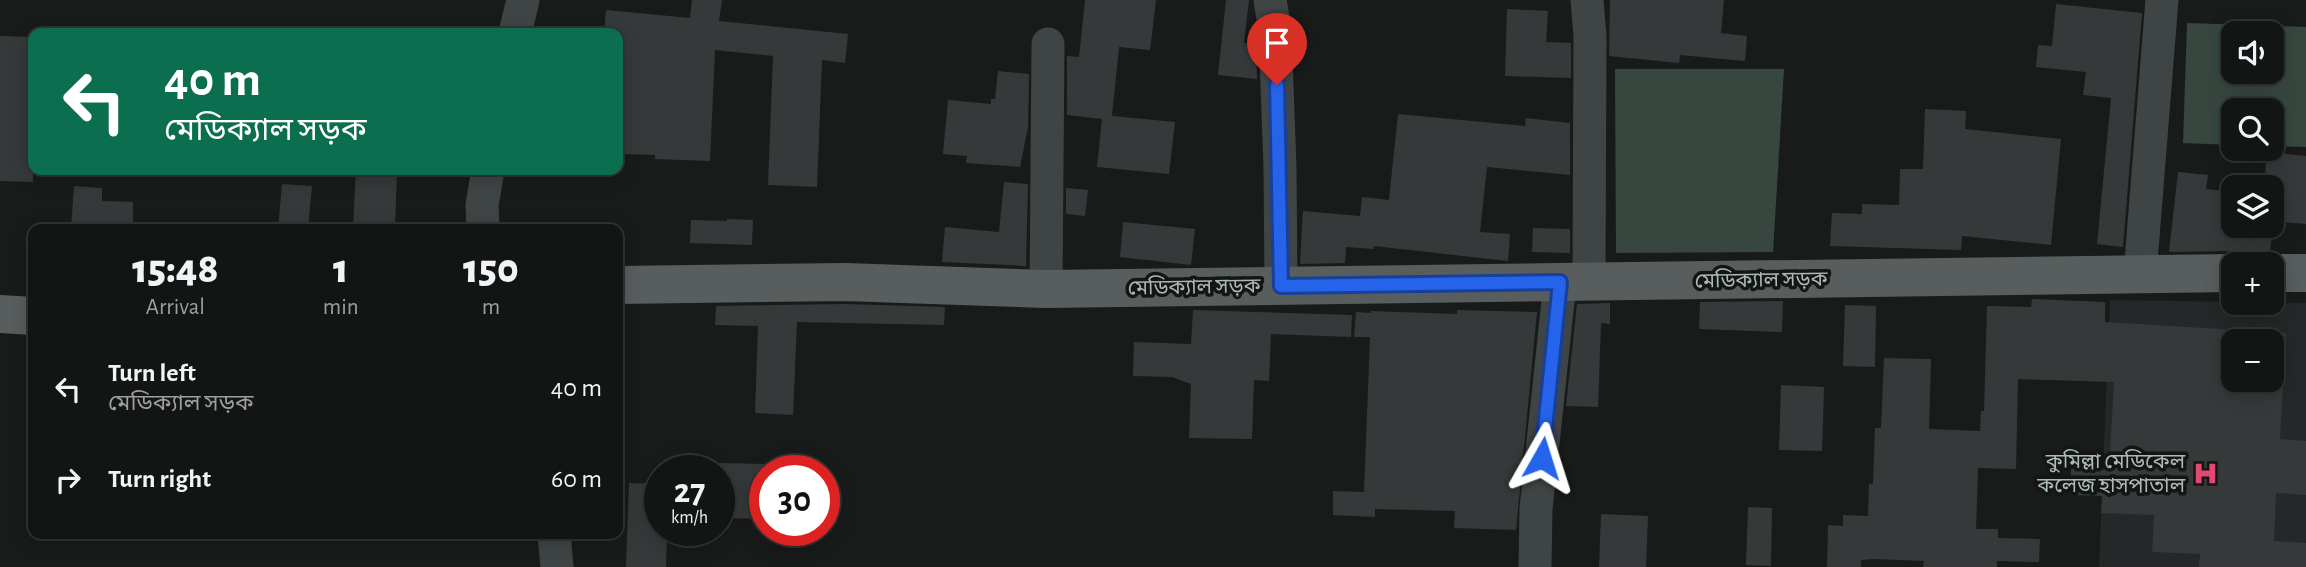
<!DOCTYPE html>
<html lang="en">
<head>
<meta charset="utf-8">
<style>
  body { margin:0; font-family:"Alegreya Sans","Noto Sans Bengali",sans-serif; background:#1c1d1d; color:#f1f3f6; height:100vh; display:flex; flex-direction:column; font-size:26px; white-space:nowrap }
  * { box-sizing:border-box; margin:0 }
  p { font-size:23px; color:#9d9ea0 }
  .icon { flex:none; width:38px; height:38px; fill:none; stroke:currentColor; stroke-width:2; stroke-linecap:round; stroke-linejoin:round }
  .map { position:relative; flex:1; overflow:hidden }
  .sheet { position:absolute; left:28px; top:224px; width:595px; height:315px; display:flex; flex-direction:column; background:#131414; border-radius:14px; box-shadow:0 4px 18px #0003,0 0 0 2px #323334 }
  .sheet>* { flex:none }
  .banner { position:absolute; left:28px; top:28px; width:595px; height:147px; border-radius:14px; box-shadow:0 4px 18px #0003,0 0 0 2px #323334; background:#0b6e4f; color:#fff; overflow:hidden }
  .fabs { position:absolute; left:2221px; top:21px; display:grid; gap:14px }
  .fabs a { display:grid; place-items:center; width:63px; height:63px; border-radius:14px; background:#131414; box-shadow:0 4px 18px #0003,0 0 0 2px #323334; font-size:35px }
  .speed { position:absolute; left:644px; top:455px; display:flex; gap:14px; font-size:35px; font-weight:700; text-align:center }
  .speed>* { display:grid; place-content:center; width:91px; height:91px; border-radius:50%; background:#131414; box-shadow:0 4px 18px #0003,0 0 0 2px #323334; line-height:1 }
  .speed small { font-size:18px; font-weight:400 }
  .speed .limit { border:10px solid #d22; background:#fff; color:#111 }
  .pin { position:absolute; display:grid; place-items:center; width:60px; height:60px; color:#fff; margin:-72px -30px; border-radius:50% 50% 50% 0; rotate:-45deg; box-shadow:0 0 7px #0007 }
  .pin .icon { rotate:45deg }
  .me { position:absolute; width:77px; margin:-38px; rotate:6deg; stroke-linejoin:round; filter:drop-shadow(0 0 5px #0008) }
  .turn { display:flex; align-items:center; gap:24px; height:147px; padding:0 21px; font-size:32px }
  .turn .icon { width:91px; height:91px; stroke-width:2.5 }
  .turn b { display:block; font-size:49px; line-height:60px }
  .eta { display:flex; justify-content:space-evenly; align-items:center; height:119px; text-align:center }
  .eta b { font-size:42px; font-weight:800; line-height:49px }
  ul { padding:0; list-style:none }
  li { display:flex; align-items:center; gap:21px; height:91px; padding:0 21px }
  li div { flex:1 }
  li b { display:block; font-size:26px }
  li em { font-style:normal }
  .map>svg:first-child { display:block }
</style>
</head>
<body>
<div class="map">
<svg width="2306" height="567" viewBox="0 0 2306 567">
  <rect width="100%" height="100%" fill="#191b1b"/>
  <!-- built -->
  <path fill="#252728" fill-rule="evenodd" d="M2110 300 2306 303V567H2099ZM2233 341H2272V380H2233Z"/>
  <!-- water -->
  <g fill="#37473f" fill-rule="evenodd">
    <path d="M2187 23 2306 27V147L2272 146V110H2233V145L2183 143ZM2233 33H2272V72H2233Z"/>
    <polygon points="1615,69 1784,69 1773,252 1616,253"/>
  </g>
  <!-- building -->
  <g fill="#36393a" fill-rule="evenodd">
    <polygon points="692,0 722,0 719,21 848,34 845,63 822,60 817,187 768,185 773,56 715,50 710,161 655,159 655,155 618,154 618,33 604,33 606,10 690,18"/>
    <polygon points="1085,0 1156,0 1150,50 1119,47 1112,116 1175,122 1169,174 1097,167 1102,119 1067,115 1067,56 1079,57"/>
    <polygon points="1226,0 1249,0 1244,43 1256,44 1257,79 1218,75"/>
    <polygon points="1610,0 1724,0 1721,33 1747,36 1745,61 1680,55 1679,63 1609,56"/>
    <polygon points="2056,4 2142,13 2123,247 2097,244 2111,98 2083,95 2086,72 2036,67 2038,45 2052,46"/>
    <polygon points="1507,9 1548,11 1546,42 1571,43 1571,78 1505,76"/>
    <polygon points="0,36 33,37 33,182 0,181"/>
    <polygon points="998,71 1029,74 1028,127 1020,167 966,163 967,156 943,154 948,100 991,104 991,99 995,99"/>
    <polygon points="1925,109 1966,111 1965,129 2061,139 2051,245 1962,236 1961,250 1830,246 1832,213 1862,214 1862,204 1899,205 1900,169 1923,169"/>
    <polygon points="1398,114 1525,126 1526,118 1570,123 1570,175 1487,167 1480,232 1510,234 1508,261 1374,246 1374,249 1346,247 1345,263 1300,264 1303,211 1360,216 1362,197 1389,200"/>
    <polygon points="2267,152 2306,156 2306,224 2274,221 2270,251 2261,254 2253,263 2244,254 2233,251 2169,252 2178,172 2208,175 2206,189 2233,192 2233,226 2272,226 2272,187 2264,187"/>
    <polygon points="356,170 397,170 395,229 353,229"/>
    <polygon points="1004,182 1028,184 1026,266 942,262 945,227 999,232"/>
    <polygon points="282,184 312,186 308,229 278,229"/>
    <polygon points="74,186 102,188 102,201 133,202 133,229 71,229"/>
    <polygon points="1066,188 1088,190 1085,216 1066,214"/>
    <polygon points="727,219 753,220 752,245 690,243 691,220 727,221"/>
    <polygon points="1123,222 1195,229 1191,265 1120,257"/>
    <polygon points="1533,228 1570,229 1570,253 1532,252"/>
    <path d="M2032 299 2105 302V322L2286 333 2280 439 2306 441V495L2276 493 2274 541 2306 543V567H2199L2200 554 2152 552 2154 515 2101 513 2102 496 2070 495 2071 469 2109 470 2114 382 2018 379 2016 469 1978 468 1976 529H1998V538L2040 539 2039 562 1997 561V567H1923L1924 561 1874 559 1861 560V567H1827L1828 525 1843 526V515L1868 516 1869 484H1873L1875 428H1881L1884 358 1931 359 1929 429 1980 431 1981 411H1984L1987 306 2031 307ZM2233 341H2272V380H2233Z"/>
    <polygon points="1783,301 1782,332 1699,329 1700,302"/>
    <polygon points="1610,303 1610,324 1601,323 1598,407 1566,406 1577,304"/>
    <polygon points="845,304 945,307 944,325 797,322 793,415 755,413 758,326 715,325 716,306"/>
    <polygon points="1845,305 1876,306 1875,367 1843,366"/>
    <polygon points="1193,310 1352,315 1351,337 1271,334 1269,381 1254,380 1252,439 1189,438 1191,384 1172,377 1133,376 1134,342 1191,344"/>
    <polygon points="1457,310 1537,312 1516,530 1454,528 1455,511 1375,509 1375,517 1333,515 1333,491 1364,492 1370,337 1354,337 1356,312 1371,313 1371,311 1457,314"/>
    <polygon points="1781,385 1824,387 1822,451 1779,450"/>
    <polygon points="719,463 765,464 765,519 719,518"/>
    <polygon points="629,483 660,484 660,530 667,530 666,567 626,567"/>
    <polygon points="1748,507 1772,508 1771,566 1746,565"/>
    <polygon points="1601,514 1648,516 1646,567 1599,567"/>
  </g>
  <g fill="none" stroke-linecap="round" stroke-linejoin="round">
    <!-- street -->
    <g stroke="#3f4444" stroke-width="33">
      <polyline points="1270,0 1275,30 1280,168 1281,286"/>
      <polyline points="1587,0 1590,36 1589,282"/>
      <polyline points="515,33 523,0"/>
      <polyline points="483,229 482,205 488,170"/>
      <polyline points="2140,274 2162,0"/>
      <polyline points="1046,289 1048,44"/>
      <polyline points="554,534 557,567"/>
      <polyline points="1535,567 1536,509 1560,282"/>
    </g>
    <!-- primary -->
    <g stroke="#575e5d" stroke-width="38">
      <polyline points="2272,273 2306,273"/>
      <polyline points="618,285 845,282 1046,289 2233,273"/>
      <polyline points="0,314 33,316"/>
    </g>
  </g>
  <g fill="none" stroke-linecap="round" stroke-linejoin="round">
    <defs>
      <polyline id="route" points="1277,85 1281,286 1560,282 1542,458"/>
    </defs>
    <!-- route casing -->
    <use href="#route" stroke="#184099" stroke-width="18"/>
    <!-- route -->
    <use href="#route" stroke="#2563eb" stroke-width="12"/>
  </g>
  <!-- icons -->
  <defs>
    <symbol id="hospital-bare" viewBox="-9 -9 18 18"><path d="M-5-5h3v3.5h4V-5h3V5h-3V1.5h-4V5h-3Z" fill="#e24970" stroke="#141616" stroke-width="2.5" paint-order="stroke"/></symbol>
  </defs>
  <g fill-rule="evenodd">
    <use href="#hospital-bare" x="2188" y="456" width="35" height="35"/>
  </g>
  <g text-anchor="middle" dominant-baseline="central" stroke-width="7" stroke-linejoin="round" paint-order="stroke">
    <!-- street labels -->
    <g font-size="21" fill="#acb9b6" stroke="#141616">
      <text transform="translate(1761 280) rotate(-1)">মেডিক্যাল সড়ক</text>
      <text transform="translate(1194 287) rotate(-1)">মেডিক্যাল সড়ক</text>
    </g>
    <!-- poi labels -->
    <g font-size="21" fill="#acb9b6" stroke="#141616" text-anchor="end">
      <text x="2185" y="461">কুমিল্লা মেডিকেল<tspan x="2185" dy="24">কলেজ হাসপাতাল</tspan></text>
    </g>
  </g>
</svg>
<div class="fabs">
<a><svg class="icon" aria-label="sound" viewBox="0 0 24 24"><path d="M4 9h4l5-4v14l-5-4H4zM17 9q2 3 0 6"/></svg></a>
<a><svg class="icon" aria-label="search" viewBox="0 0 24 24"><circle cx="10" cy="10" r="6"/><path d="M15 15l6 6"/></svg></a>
<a><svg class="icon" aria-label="layers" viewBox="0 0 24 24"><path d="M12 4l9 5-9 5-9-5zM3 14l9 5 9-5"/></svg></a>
<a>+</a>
<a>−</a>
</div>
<div class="speed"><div>27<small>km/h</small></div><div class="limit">30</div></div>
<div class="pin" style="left:1277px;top:85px;background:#d93025"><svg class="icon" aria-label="arrive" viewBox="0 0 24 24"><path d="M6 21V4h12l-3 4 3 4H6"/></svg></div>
<svg class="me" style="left:1542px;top:458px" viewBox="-20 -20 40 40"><path d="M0-17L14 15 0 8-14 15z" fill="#2563eb" stroke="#fff" stroke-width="4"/></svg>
<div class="banner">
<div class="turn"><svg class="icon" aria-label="left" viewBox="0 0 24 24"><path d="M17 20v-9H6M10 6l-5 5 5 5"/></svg><div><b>40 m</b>মেডিক্যাল সড়ক</div></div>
</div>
<section class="sheet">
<div class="eta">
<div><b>15:48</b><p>Arrival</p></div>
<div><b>1</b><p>min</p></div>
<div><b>150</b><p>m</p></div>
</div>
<ul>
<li><svg class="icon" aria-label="left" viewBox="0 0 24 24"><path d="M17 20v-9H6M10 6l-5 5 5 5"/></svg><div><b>Turn left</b><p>মেডিক্যাল সড়ক</p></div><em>40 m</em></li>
<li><svg class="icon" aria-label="right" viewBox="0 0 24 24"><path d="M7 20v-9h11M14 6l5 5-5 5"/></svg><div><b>Turn right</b></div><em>60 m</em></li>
</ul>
</section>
</div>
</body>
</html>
